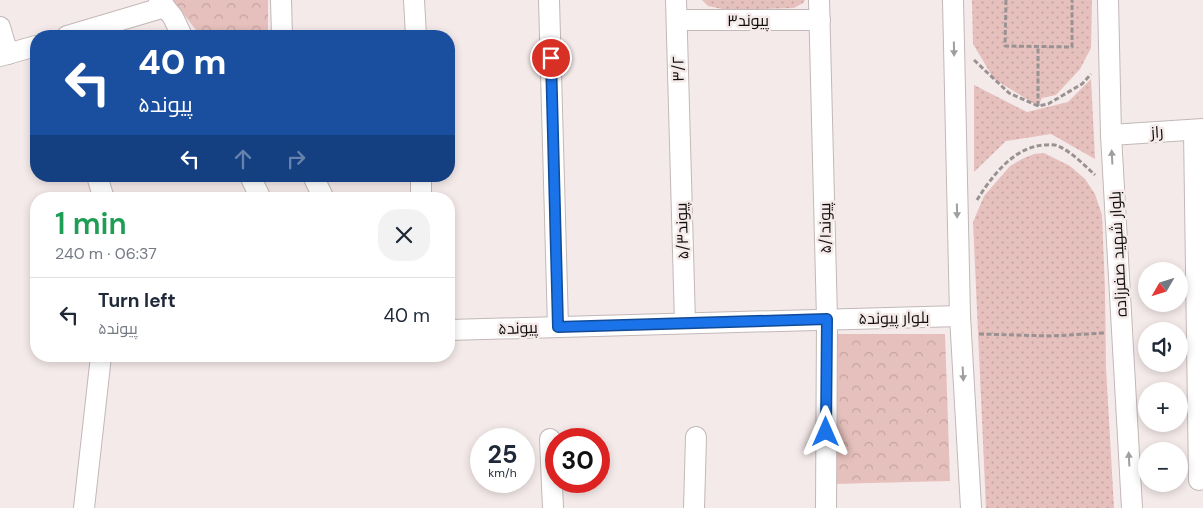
<!DOCTYPE html>
<html lang="en">
<head>
<meta charset="utf-8">
<style>
  body { margin:0; font-family:"DM Sans",Cairo,sans-serif; background:#f2f2f3; color:#1f2937; height:100vh; display:flex; flex-direction:column; font-size:19px; white-space:nowrap }
  * { box-sizing:border-box; margin:0 }
  p { font-size:16px; color:#747a83 }
  .icon { flex:none; width:28px; height:28px; fill:none; stroke:currentColor; stroke-width:2; stroke-linecap:round; stroke-linejoin:round }
  .map { position:relative; flex:1; overflow:hidden }
  .drawer { position:absolute; left:30px; top:192px; width:425px; height:170px; display:flex; flex-direction:column; background:#fff; border-radius:20px; box-shadow:0 2px 8px #0003 }
  .drawer>* { flex:none }
  .guide { position:absolute; left:30px; top:30px; width:425px; height:152px; border-radius:20px; box-shadow:0 2px 8px #0003; background:#1a4fa0; color:#fff; overflow:hidden }
  .needle { width:32px; rotate:231deg }
  .tools { position:absolute; left:1138px; top:262px; display:grid; gap:10px }
  .tools a { display:grid; place-items:center; width:50px; height:50px; border-radius:50%; background:#fff; box-shadow:0 2px 8px #0003; font-size:25px }
  .speed { position:absolute; left:470px; top:428px; display:flex; gap:10px; font-size:25px; font-weight:700; text-align:center }
  .speed>* { display:grid; place-content:center; width:65px; height:65px; border-radius:50%; background:#fff; box-shadow:0 2px 8px #0003; line-height:1 }
  .speed small { font-size:12px; font-weight:400 }
  .speed .limit { border:8px solid #d22; background:#fff; color:#111 }
  .pin { position:absolute; display:grid; place-items:center; width:42px; height:42px; color:#fff; margin:-21px; border:2px solid #fff; border-radius:50%; box-shadow:0 1px 5px #0007 }
  .me { position:absolute; width:55px; margin:-28px; rotate:0deg; stroke-linejoin:round; filter:drop-shadow(0 0 4px #0008) }
  .turn { display:flex; align-items:center; gap:18px; height:105px; padding:0 25px; font-size:22px }
  .turn .icon { width:65px; height:65px; stroke-width:2.5 }
  .turn b { display:block; font-size:35px; line-height:42px }
  .lanes { display:flex; align-items:center; height:48px; padding:0 25px; background:#0003; justify-content:center; gap:25px; direction:ltr }
  .lanes .off { opacity:.35 }
  .round { display:grid; place-items:center; flex:none; width:52px; height:52px; border-radius:20px; background:#f2f2f3 }
  .overview { display:flex; align-items:center; justify-content:space-between; height:85px; padding:0 25px }
  h1 { font-size:30px; font-weight:600; line-height:38px; color:#1e9e55 }
  ul { padding:0; list-style:none }
  li { display:flex; align-items:center; gap:15px; height:75px; padding:0 25px; border-top:1px solid #e0e1e3 }
  li div { flex:1 }
  li b { display:block; font-size:19px }
  li em { font-style:normal }
  .map>svg:first-child { display:block }
</style>
</head>
<body>
<div class="map">
<svg width="1203" height="508" viewBox="0 0 1203 508">
  <defs>
    <pattern id="grass-dots" width="8" height="8" patternUnits="userSpaceOnUse" patternTransform="scale(1.25)"><rect width="8" height="8" fill="#e6c0bd"/><path d="M2 2h.1M6 6h.1" fill="none" stroke="#c4a4a1" stroke-width="1.8" stroke-linecap="round"/></pattern>
    <pattern id="forest-crowns" width="20" height="18" patternUnits="userSpaceOnUse" patternTransform="scale(1.25)"><rect width="20" height="18" fill="#e6c0bd"/><path d="M2 6a3 3 0 1 1 6 0M12 15a3 3 0 1 1 6 0" fill="none" stroke="#c4a4a1"/></pattern>
  </defs>
  <rect width="100%" height="100%" fill="#f4eae9"/>
  <!-- grass -->
  <g fill="url(#grass-dots)">
    <polygon points="702,0 805,0 803,3 794,8 727,10 708,6"/>
    <polygon points="972,0 1092,0 1091,48 1080,69 1056,95 1042,98 1038,106 994,79 973,44"/>
    <polygon points="1091,79 1095,159 1051,134 1006,141 974,172 974,85 1027,112 1068,102"/>
    <polygon points="1044,153 1070,166 1085,179 1095,194 1102,215 1105,290 1106,368 1114,508 986,508 973,222 984,196 1010,166 1022,159 1034,154"/>
  </g>
  <!-- forest -->
  <g fill="url(#forest-crowns)">
    <polygon points="172,0 268,0 268,36 201,36"/>
    <polygon points="830,334 945,334 950,481 832,484"/>
  </g>
  <g fill="none" stroke-linecap="round" stroke-linejoin="round">
    <defs>
      <g id="minor">
        <polyline points="159,0 173,17 182,36"/>
        <polyline points="281,0 282,36"/>
        <polyline points="414,0 416,36"/>
        <polyline points="549,0 558,327"/>
        <polyline points="676,0 685,323"/>
        <polyline points="819,0 827,319 826,508"/>
        <polyline points="953,0 960,316 971,508"/>
        <polyline points="1108,0 1111,135 1132,508"/>
        <polyline points="677,20 820,20"/>
        <polyline points="0,27 8,54"/>
        <polyline points="67,36 165,7"/>
        <polyline points="0,56 36,46"/>
        <polyline points="1194,130 1199,480"/>
        <polyline points="1111,135 1203,129"/>
        <polyline points="97,176 104,199"/>
        <polyline points="250,176 261,199"/>
        <polyline points="313,176 324,199"/>
        <polyline points="421,176 421,199"/>
        <polyline points="449,330 960,316"/>
        <polyline points="550,439 553,508"/>
        <polyline points="84,508 101,356"/>
        <polyline points="694,508 696,437"/>
      </g>
    </defs>
    <!-- minor casing -->
    <use href="#minor" stroke="#c3b8b8" stroke-width="22"/>
    <!-- path -->
    <g stroke="#9a9292" stroke-width="3" stroke-dasharray="5 2.5" stroke-linecap="butt">
      <polyline points="1006,0 1005,46 1072,47 1072,0"/>
      <polyline points="974,60 1009,93 1038,106 1048,104 1082,84 1091,74"/>
      <polyline points="1038,106 1038,46"/>
      <path d="M977 200C992 176 1013 148 1043 145 1048 145 1054 144 1058 146 1072 152 1084 165 1095 175"/>
      <polyline points="979,334 1051,336 1105,333"/>
    </g>
    <!-- minor -->
    <use href="#minor" stroke="#fff" stroke-width="20"/>
  </g>
  <!-- one-way arrows -->
  <defs><path id="oneway-solid" d="M-6-.8H1V-3.2L6.5 0L1 3.2V.8H-6Z" transform="scale(1.25)"/></defs>
  <g fill="#a09f9f">
    <use href="#oneway-solid" transform="translate(954 49) rotate(89)"/>
    <use href="#oneway-solid" transform="translate(1112 157) rotate(-93)"/>
    <use href="#oneway-solid" transform="translate(957 211) rotate(89)"/>
    <use href="#oneway-solid" transform="translate(963 374) rotate(87)"/>
    <use href="#oneway-solid" transform="translate(1129 459) rotate(-93)"/>
  </g>
  <g fill="none" stroke-linecap="round" stroke-linejoin="round">
    <defs>
      <polyline id="route" points="551,58 558,327 827,319 826,432"/>
    </defs>
    <!-- route casing -->
    <use href="#route" stroke="#114b97" stroke-width="12"/>
    <!-- route -->
    <use href="#route" stroke="#1a73e8" stroke-width="9"/>
  </g>
  <g text-anchor="middle" dominant-baseline="central" stroke-width="5" stroke-linejoin="round" paint-order="stroke">
    <!-- street labels -->
    <g font-size="16" fill="#120e0e" stroke="#f4eae9">
      <text x="748" y="20">پیوند۳</text>
      <text transform="translate(678 69) rotate(-91)">۳/۲</text>
      <text transform="translate(1157 132) rotate(-4)">راز</text>
      <text transform="translate(825 228) rotate(-91)">پیوند۵/۱</text>
      <text transform="translate(682 231) rotate(-92)">پیوند۵/۳</text>
      <text transform="translate(1118 254) rotate(-93)">بلوار شهید صفرزاده</text>
      <text transform="translate(894 318) rotate(-1)">بلوار پیوند۵</text>
      <text transform="translate(518 328) rotate(-2)">پیوند۵</text>
    </g>
  </g>
</svg>
<div class="tools">
<a><svg class="needle" viewBox="-14 -14 28 28"><path d="M0-13l5 13h-10z" fill="#e53935"/><path d="M0 13l5-13h-10z" fill="#747a83"/></svg></a>
<a><svg class="icon" aria-label="sound" viewBox="0 0 24 24"><path d="M4 9h4l5-4v14l-5-4H4zM17 9q2 3 0 6"/></svg></a>
<a>+</a>
<a>−</a>
</div>
<div class="speed"><div>25<small>km/h</small></div><div class="limit">30</div></div>
<div class="pin" style="left:551px;top:58px;background:#d93025"><svg class="icon" aria-label="arrive" viewBox="0 0 24 24"><path d="M6 21V4h12l-3 4 3 4H6"/></svg></div>
<svg class="me" style="left:826px;top:432px" viewBox="-20 -20 40 40"><path d="M0-17L14 15 0 8-14 15z" fill="#1a73e8" stroke="#fff" stroke-width="4"/></svg>
<div class="guide">
<div class="turn"><svg class="icon" aria-label="left" viewBox="0 0 24 24"><path d="M17 20v-9H6M10 6l-5 5 5 5"/></svg><div><b>40 m</b>پیوند۵</div></div>
<div class="lanes"><svg class="icon" aria-label="left" viewBox="0 0 24 24"><path d="M17 20v-9H6M10 6l-5 5 5 5"/></svg><svg class="icon off" aria-label="ahead" viewBox="0 0 24 24"><path d="M12 20V5M6 11l6-6 6 6"/></svg><svg class="icon off" aria-label="right" viewBox="0 0 24 24"><path d="M7 20v-9h11M14 6l5 5-5 5"/></svg></div>
</div>
<section class="drawer">
<div class="overview"><div><h1>1 min</h1><p>240 m · 06:37</p></div><a class="round"><svg class="icon" aria-label="close" viewBox="0 0 24 24"><path d="M6 6l12 12M18 6L6 18"/></svg></a></div>
<ul>
<li><svg class="icon" aria-label="left" viewBox="0 0 24 24"><path d="M17 20v-9H6M10 6l-5 5 5 5"/></svg><div><b>Turn left</b><p>پیوند۵</p></div><em>40 m</em></li>
</ul>
</section>
</div>
</body>
</html>
